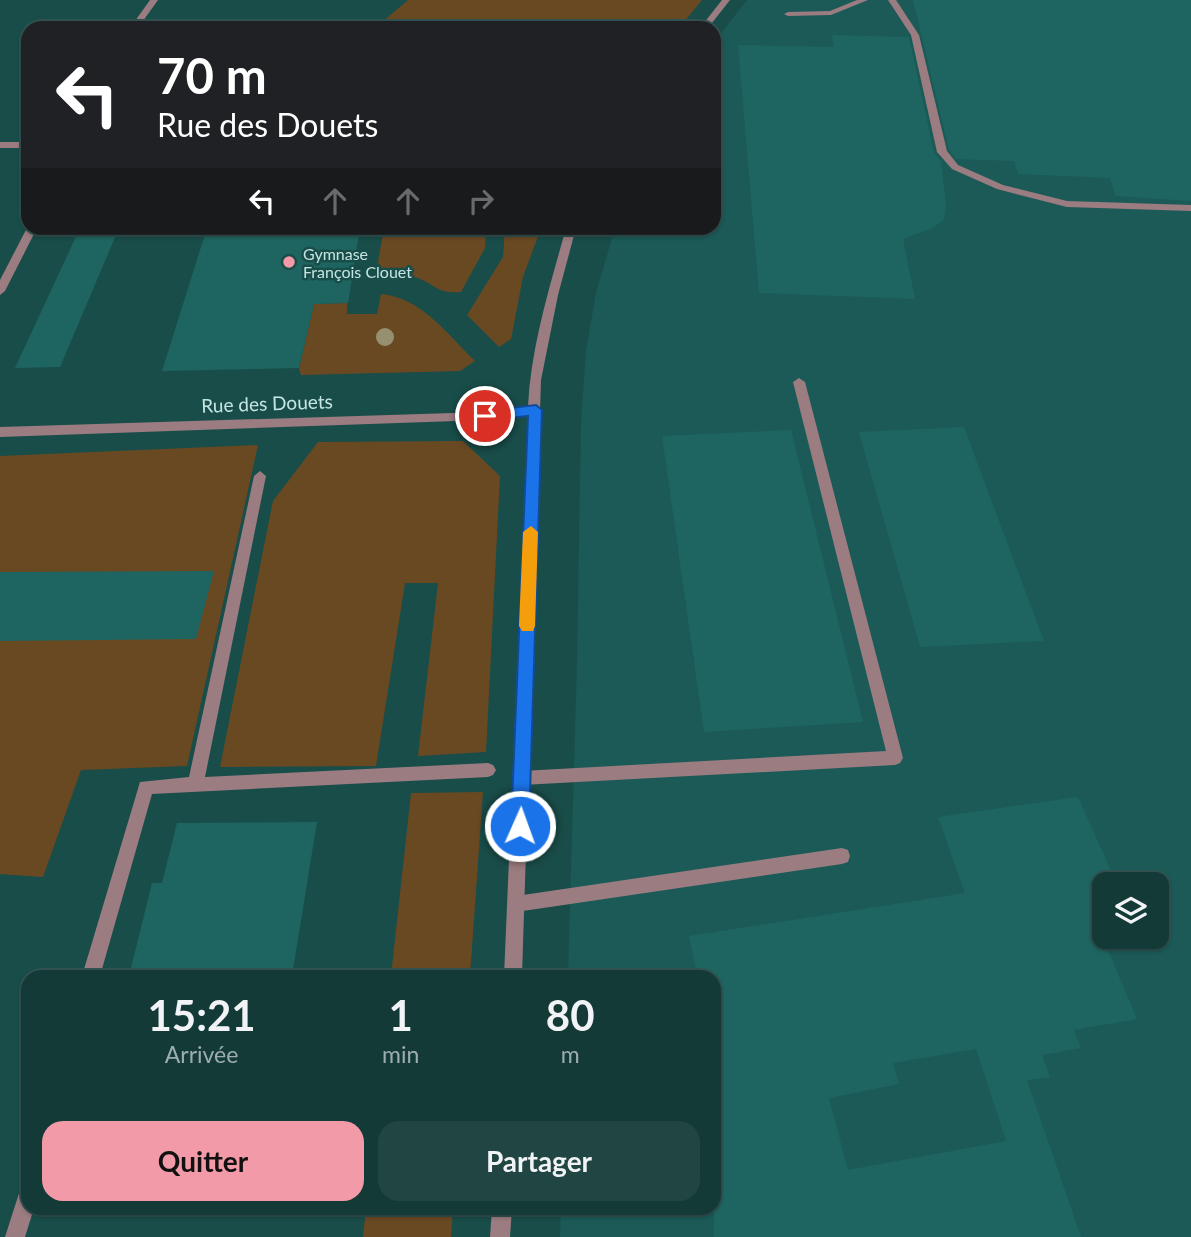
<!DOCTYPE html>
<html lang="fr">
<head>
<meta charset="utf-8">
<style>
  body { margin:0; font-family:Lato,sans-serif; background:#204542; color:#f1f3f6; height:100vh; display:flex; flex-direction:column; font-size:26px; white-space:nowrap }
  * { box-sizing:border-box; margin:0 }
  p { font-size:23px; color:#9dadad }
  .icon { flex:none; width:38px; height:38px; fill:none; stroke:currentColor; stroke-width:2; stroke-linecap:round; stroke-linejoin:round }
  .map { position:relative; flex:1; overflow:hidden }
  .drawer { position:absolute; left:21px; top:970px; width:700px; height:245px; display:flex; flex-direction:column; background:#133a37; border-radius:21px; box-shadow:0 2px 5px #0004,0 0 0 2px #325452 }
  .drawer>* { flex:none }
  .top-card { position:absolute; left:21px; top:21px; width:700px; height:214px; border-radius:21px; box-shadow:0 2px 5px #0004,0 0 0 2px #325452; background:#202124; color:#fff; overflow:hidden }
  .buttons { position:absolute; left:1092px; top:872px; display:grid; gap:14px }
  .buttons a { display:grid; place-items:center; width:77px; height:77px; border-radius:14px; background:#133a37; box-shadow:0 2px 5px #0004,0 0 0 2px #325452; font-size:35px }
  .pin { position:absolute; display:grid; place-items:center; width:60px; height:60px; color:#fff; margin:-30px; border:4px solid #fff; border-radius:50%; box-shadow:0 2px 7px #0007 }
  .me { position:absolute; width:77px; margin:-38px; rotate:2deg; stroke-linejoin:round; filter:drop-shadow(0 0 5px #0008) }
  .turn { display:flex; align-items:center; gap:24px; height:147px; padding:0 21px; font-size:32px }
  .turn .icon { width:91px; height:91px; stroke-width:2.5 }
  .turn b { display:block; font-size:49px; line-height:60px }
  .lanes { display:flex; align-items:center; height:66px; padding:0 21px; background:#0003; justify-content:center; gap:35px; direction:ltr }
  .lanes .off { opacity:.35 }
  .eta { display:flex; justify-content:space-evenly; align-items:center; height:119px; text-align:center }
  .eta b { font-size:42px; font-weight:700; line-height:49px }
  .button { display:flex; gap:14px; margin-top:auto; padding:14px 21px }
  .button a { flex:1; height:80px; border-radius:21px; background:#f39aa8; color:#111; font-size:28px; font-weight:700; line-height:80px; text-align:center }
  .button a+a { background:#204542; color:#f1f3f6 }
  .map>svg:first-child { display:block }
</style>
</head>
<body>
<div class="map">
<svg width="1191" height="1237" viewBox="0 0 1191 1237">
  <rect width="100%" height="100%" fill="#194d49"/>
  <!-- built -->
  <path fill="#1b5a57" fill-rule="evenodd" d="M747 0H1191V1237H560L561 1208H714V976H568L577 663 581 422 586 350 596 293 615 228H714V42ZM1104 884H1157V936H1104Z"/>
  <!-- green -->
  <g fill="#694922">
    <polygon points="408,0 702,0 679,28 375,28"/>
    <path d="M384 228H486L485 248 461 292C434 294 436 283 414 277 403 274 393 276 382 271L378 262Z"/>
    <polygon points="505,228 541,228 523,277 511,339 499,347 467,315 503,257"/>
    <path d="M381 294C422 298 447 334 475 361L460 371 301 375 299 369 314 304 347 303V314H377Z"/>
    <polygon points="463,441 500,476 486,752 418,756 438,583 405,583 376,766 220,767 273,501 318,442"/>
    <polygon points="258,445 187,766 81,770 43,877 0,874 0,456"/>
    <polygon points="483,792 470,976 391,976 411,793"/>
    <polygon points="366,1208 453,1208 451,1237 363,1237"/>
  </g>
  <!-- building -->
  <g fill="#1e6561" fill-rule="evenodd">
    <polygon points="913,0 1191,0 1191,201 1116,196 1110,178 1018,174 1014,161 956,159 949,150"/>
    <polygon points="832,35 909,37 934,153 941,161 946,206 944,220 932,228 903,239 915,299 759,293 738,45 834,47"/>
    <polygon points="80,228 119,228 60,367 15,368"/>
    <polygon points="207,228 360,228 348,303 314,304 299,368 162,371"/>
    <polygon points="964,427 1044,641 920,647 859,432"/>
    <polygon points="791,430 863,722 704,732 662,436"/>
    <polygon points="214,571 196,639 0,641 0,572"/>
    <path d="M1078 797 1117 884H1104V941L1137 1019 1074 1030 1081 1048 1042 1055 1050 1077 1027 1080 1081 1237H714V976H697L689 936 965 893 938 817ZM976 1049 1006 1141 848 1170 829 1098 899 1084 893 1063Z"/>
    <polygon points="317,822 292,976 129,976 152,883 162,883 177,823"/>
  </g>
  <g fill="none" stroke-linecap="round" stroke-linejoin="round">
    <!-- service -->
    <g fill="#9b7c80" fill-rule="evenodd">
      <polygon points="857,0 868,0 831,15 788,16 784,14 788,12 830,11"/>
      <polygon points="888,0 896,0 919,35 947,151 958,165 1003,185 1067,201 1191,205 1191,211 1067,207 997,189 952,169 937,152 911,35"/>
      <polygon points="799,378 805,382 903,758 900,763 895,765 522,785 517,783 514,778 517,773 522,771 886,751 793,382"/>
      <polygon points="260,471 266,476 205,777 488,763 493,765 496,770 493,775 488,777 152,794 100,976 82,976 140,782 189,777 254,476"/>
      <polygon points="842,848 848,850 850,856 848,862 842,864 516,912 510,910 508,904 510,898 516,896"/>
      <polygon points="28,1184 28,1208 34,1208 25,1237 5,1237 21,1187"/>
    </g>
    <!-- minor -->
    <g fill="#9b7c80" fill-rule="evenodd">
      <polygon points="150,0 158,0 138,28 130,28"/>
      <polygon points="722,0 730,0 708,28 700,28"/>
      <rect x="0" y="142" width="28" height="6"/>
      <polygon points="28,226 37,228 5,291 0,295 0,280"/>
      <path d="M566 228H576L558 295 541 380 522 976H504L528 415 485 420 0 437V427L485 412 528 406C531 346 550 286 566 228Z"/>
      <polygon points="492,1208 512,1208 510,1237 490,1237"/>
    </g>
  </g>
  <!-- trees -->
  <circle fill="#959170" cx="385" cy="337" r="9"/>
  <!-- route -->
  <polygon fill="#1a73e8" stroke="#114b97" stroke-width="2" points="536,405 542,410 529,826 527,832 520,835 514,832 511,826 528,416 485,421 478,416 485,411"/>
  <!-- slow -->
  <polygon fill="#f59e0b" points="531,526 538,532 535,626 533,631 522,631 519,626 523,532"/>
  <!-- markers -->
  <circle fill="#f39aa8" stroke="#194d49" stroke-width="2.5" cx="289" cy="262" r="7"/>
  <g text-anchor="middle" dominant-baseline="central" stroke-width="5" stroke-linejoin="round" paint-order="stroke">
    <!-- far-poi labels -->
    <g font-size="16" fill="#c5e5e2" stroke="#194d49" text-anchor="start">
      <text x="303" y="253">Gymnase<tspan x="303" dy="18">François Clouet</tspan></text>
    </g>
    <!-- street labels -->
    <g font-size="19" fill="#c5e5e2" stroke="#194d49">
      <text transform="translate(267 403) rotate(-2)">Rue des Douets</text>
    </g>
  </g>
</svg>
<div class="buttons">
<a><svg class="icon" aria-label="layers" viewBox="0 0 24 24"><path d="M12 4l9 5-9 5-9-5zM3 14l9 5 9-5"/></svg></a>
</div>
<div class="pin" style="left:485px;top:416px;background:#d93025"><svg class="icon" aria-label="arrive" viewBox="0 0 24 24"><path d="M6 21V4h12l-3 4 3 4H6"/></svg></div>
<svg class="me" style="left:520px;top:826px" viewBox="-20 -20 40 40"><circle r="17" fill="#1a73e8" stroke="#fff" stroke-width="3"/><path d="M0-11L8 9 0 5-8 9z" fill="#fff"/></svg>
<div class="top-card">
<div class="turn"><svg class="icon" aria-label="left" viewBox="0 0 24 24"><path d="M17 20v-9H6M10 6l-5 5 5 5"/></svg><div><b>70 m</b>Rue des Douets</div></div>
<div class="lanes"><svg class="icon" aria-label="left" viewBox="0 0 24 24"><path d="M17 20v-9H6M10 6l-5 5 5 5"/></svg><svg class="icon off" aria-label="ahead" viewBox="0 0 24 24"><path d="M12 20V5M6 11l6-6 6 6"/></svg><svg class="icon off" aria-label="ahead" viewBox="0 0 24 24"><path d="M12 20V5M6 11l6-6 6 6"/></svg><svg class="icon off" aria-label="right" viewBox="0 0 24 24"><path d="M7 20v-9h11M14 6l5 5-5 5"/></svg></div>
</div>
<section class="drawer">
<div class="eta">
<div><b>15:21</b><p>Arrivée</p></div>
<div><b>1</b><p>min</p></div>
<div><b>80</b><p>m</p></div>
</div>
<div class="button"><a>Quitter</a><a>Partager</a></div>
</section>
</div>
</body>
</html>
